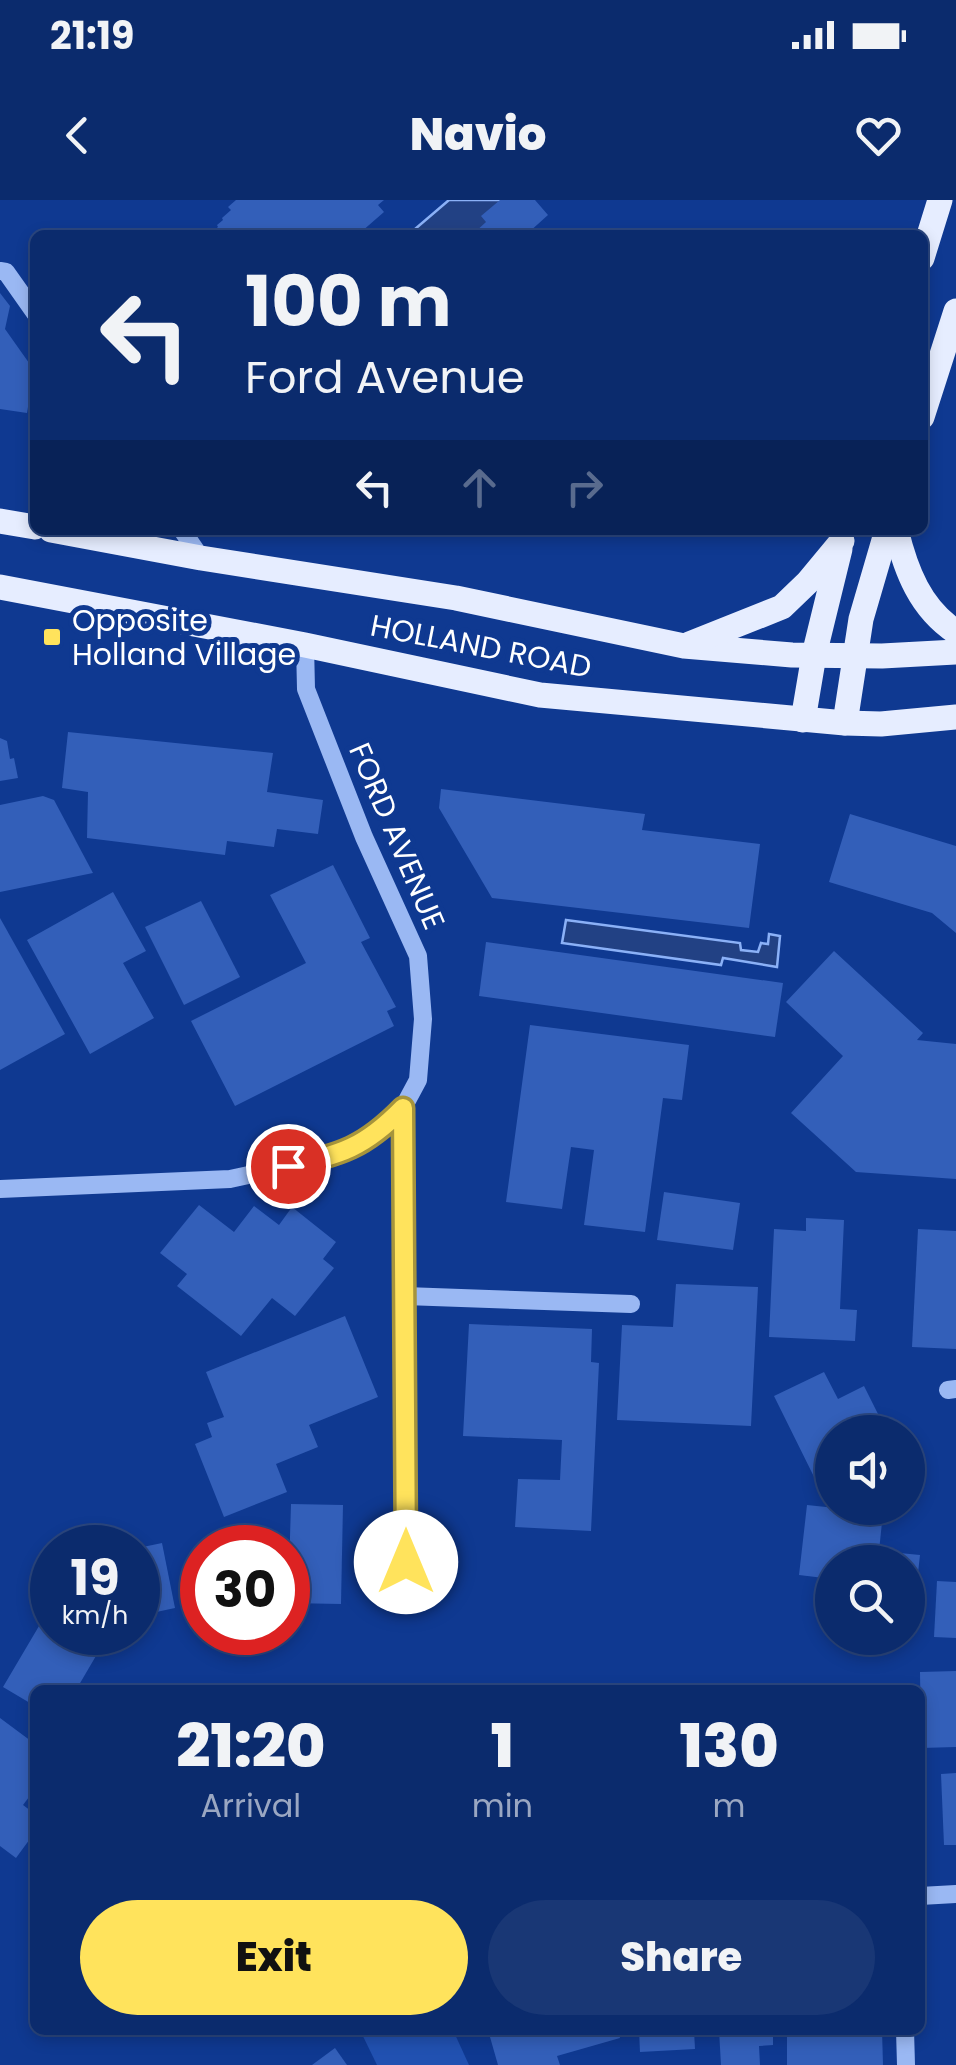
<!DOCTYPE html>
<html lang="en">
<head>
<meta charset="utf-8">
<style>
  body { margin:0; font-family:Poppins,sans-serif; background:#193775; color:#f1f3f6; height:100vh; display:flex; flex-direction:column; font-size:38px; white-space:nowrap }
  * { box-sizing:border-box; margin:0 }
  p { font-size:32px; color:#9aa7c2 }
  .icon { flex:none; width:55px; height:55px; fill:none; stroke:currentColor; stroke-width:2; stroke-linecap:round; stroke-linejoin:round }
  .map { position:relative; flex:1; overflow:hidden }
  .panel { position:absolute; left:30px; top:1485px; width:895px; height:350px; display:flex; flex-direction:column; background:#0b2b6d; border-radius:15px; box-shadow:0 5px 15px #0003,0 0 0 2px #2b4780 }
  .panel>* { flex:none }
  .top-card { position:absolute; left:30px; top:30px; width:898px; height:305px; border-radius:15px; box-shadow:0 5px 15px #0003,0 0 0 2px #2b4780; background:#0b2b6d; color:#f1f3f6; overflow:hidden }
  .fabs { position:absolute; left:815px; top:1215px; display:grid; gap:20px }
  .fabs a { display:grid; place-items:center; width:110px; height:110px; border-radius:50%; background:#0b2b6d; box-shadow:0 5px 15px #0003,0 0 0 2px #2b4780; font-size:50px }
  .speed { position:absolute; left:30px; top:1325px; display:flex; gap:20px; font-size:50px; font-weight:700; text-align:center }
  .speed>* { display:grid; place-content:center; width:130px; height:130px; border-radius:50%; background:#0b2b6d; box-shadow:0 5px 15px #0003,0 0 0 2px #2b4780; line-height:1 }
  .speed small { font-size:25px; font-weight:400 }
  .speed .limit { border:15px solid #d22; background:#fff; color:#111 }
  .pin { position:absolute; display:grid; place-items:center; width:85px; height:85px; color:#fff; margin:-42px; border:5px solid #fff; border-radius:50%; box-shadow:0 2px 10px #0007 }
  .me { position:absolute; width:110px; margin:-55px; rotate:0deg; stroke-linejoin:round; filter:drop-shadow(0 0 8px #0008) }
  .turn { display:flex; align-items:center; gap:35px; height:210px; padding:0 50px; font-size:45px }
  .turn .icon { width:130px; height:130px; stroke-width:2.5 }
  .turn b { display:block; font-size:70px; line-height:85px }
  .lanes { display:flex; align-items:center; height:95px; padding:0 50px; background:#0003; justify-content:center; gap:50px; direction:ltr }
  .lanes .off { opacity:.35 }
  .eta { display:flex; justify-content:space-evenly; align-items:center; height:170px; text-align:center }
  .eta b { font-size:60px; font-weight:800; line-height:70px }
  .action { display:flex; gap:20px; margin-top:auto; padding:20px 50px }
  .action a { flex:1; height:115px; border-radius:60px; background:#ffe35c; color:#111; font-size:40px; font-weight:800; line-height:115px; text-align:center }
  .action a+a { background:#193775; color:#f1f3f6 }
  .status { display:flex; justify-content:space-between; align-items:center; height:70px; padding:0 50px; background:#0b2b6d; direction:ltr }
  .status svg { height:28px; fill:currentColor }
  header { display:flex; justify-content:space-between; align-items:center; height:130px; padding:0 50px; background:#0b2b6d; font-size:45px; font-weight:800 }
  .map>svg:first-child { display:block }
</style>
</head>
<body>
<div class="status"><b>21:19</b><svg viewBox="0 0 49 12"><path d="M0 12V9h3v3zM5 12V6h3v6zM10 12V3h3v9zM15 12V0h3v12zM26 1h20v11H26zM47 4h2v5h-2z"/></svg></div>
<header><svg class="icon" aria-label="back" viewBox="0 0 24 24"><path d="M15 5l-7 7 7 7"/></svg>Navio<svg class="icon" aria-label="heart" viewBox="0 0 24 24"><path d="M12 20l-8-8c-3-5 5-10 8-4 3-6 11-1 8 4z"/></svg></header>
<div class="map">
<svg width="956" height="1865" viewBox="0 0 956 1865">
  <rect width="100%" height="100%" fill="#0f3991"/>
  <!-- green -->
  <polygon fill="#2151b1" points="360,1830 453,1830 469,1865 377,1865"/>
  <!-- water -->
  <g fill="#224184" stroke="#8bb1f7" stroke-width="2.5">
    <polygon points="449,0 503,0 481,35 408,35"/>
    <polygon points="566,720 740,743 741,750 758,752 761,743 768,744 769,734 780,736 777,767 723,758 721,765 562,743"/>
  </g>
  <!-- building -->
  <g fill="#335fb9">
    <polygon points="236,0 384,0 378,5 384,12 361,32 358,29 351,35 209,35 218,27 217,25 223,20 222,18 231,10 228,7"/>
    <polygon points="500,0 535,0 548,15 528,33 529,35 476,35 474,33 486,22 481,16"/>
    <polygon points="0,93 10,106 5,129 34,170 27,213 0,209"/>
    <polygon points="68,532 273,553 267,592 323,600 318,634 277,629 274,647 227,641 225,655 87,638 88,592 62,588"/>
    <polygon points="0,538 7,541 10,559 14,558 18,578 0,581"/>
    <polygon points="441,589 645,614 642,630 760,644 749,728 492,698 439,608"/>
    <polygon points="43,596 54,600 93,673 0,692 0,605"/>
    <polygon points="850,614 956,646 956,733 932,713 829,682"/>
    <polygon points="333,665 370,738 361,742 396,807 387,811 394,826 235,906 191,821 306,763 270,695"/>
    <polygon points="113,692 146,751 123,763 154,818 90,854 27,740"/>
    <polygon points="201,701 240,777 184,805 145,727"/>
    <polygon points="0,718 65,834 0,870"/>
    <polygon points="486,742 783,783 775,837 479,796"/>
    <polygon points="834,751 923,833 917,840 956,844 956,979 856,972 791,913 843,856 786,802"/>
    <polygon points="530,825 689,845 682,900 663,898 645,1032 584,1025 594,950 571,947 562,1009 506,1002"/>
    <polygon points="664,992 740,1003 733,1050 657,1040"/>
    <polygon points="199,1005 234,1032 254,1006 279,1025 292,1007 336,1042 323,1059 334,1068 295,1116 272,1098 241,1136 177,1086 187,1074 160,1053"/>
    <polygon points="806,1018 844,1020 840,1109 857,1110 855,1141 769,1137 774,1029 806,1031"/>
    <polygon points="918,1029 956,1031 956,1149 912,1147"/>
    <polygon points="676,1084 758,1087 751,1226 617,1220 622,1125 673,1127"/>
    <polygon points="345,1116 378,1197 309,1225 318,1247 276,1264 287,1292 224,1317 195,1244 212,1237 207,1223 224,1217 206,1172"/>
    <polygon points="469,1124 592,1129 591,1162 599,1163 591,1331 515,1327 518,1279 560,1280 562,1240 463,1236"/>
    <polygon points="824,1172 838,1199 864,1186 887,1232 832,1232 832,1288 822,1293 774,1196"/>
    <polygon points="291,1304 343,1305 341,1404 288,1403"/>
    <polygon points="807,1305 883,1313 879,1351 920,1355 912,1427 908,1426 908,1362 832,1362 832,1379 799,1375"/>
    <polygon points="90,1331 96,1348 52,1348 52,1360 47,1347"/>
    <polygon points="162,1343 175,1408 138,1416 138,1348"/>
    <polygon points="937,1381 956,1382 956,1438 934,1437"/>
    <polygon points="52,1404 52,1432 110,1432 76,1490 35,1490 35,1506 3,1487"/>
    <rect x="236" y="1432" width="45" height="10"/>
    <polygon points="956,1471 956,1547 921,1548 920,1472"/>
    <polygon points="0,1518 35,1544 35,1589 23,1605 35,1614 35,1632 16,1658 0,1646"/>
    <polygon points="956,1573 956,1645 944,1645 941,1574"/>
    <polygon points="488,1830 618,1830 620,1838 557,1856 560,1865 498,1865"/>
    <polygon points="639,1830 694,1830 695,1849 640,1852"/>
    <polygon points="719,1830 773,1830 773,1845 759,1846 760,1865 721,1865"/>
    <polygon points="787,1830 882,1830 883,1865 787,1865"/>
    <polygon points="335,1848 347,1865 312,1865"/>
  </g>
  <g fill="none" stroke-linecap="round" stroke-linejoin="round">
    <!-- minor -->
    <g stroke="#9ab8f3" stroke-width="18">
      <polyline points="0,71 6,72 35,113"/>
      <polyline points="182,330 201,358"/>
      <polyline points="403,908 406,1400"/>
      <polyline points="0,989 230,979 318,960 354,949 384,928 403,908 418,880 423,819 418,756 364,637 306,489 305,445"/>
      <polyline points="405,1096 631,1104"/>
      <polyline points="948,1190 956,1189"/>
      <polyline points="920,1696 956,1694"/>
      <polyline points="905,1830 906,1865"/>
    </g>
    <!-- major -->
    <g stroke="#e6edff" stroke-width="25">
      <polyline points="922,58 940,0"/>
      <polyline points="922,217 956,111"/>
      <polyline points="0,321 35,327"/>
      <polyline points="51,330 201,358 456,398 684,446 792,455 882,456 956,452"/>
      <path d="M896 330C906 371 920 408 956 432"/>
      <polyline points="0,387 305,445 540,495 845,523 881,524 956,517"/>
      <polyline points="689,444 782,407 808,382 842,341"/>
      <polyline points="803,520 814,455 840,349"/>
      <polyline points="845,523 861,419 887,330"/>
    </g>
  </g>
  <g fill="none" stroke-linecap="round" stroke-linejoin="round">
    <defs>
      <path id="route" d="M288 966C342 954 364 948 403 908L406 1362"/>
    </defs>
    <!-- route casing -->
    <use href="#route" stroke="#a6943c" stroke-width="25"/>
    <!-- route -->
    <use href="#route" stroke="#ffe35c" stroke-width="18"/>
  </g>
  <!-- markers -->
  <rect fill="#ffe35c" stroke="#0f3991" stroke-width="4" x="42" y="427" width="20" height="20" rx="5"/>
  <g text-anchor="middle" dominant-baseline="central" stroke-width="10" stroke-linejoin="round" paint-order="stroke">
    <!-- poi labels -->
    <g font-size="30" fill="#fff" stroke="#0f3991" text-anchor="start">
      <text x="72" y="420">Opposite<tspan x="72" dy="34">Holland Village</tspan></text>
    </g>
    <!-- street labels -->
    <g font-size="30" fill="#fff" stroke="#0f3991">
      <text transform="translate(481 446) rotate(11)">HOLLAND ROAD</text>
      <text transform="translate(397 636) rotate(67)">FORD AVENUE</text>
    </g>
  </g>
</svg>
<div class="fabs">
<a><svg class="icon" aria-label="sound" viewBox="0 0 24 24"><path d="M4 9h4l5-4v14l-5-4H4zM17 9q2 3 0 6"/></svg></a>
<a><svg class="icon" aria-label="search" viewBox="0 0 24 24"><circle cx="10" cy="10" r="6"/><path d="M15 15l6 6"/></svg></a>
</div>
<div class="speed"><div>19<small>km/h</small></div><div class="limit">30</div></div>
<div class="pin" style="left:288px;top:966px;background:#d93025"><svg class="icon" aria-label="arrive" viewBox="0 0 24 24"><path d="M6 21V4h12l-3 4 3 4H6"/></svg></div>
<svg class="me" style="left:406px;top:1362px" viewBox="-20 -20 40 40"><circle r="19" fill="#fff"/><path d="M0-13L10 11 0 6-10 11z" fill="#ffe35c"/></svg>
<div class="top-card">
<div class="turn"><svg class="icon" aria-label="left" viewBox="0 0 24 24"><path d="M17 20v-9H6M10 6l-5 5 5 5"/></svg><div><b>100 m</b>Ford Avenue</div></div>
<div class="lanes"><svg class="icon" aria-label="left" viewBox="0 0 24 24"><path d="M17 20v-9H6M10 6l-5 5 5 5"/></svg><svg class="icon off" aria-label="ahead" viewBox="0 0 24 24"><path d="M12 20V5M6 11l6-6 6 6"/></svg><svg class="icon off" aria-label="right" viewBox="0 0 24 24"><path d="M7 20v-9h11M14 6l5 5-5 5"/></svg></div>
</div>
<section class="panel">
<div class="eta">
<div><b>21:20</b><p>Arrival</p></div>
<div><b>1</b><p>min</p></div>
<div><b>130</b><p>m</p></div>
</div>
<div class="action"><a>Exit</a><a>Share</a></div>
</section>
</div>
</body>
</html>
